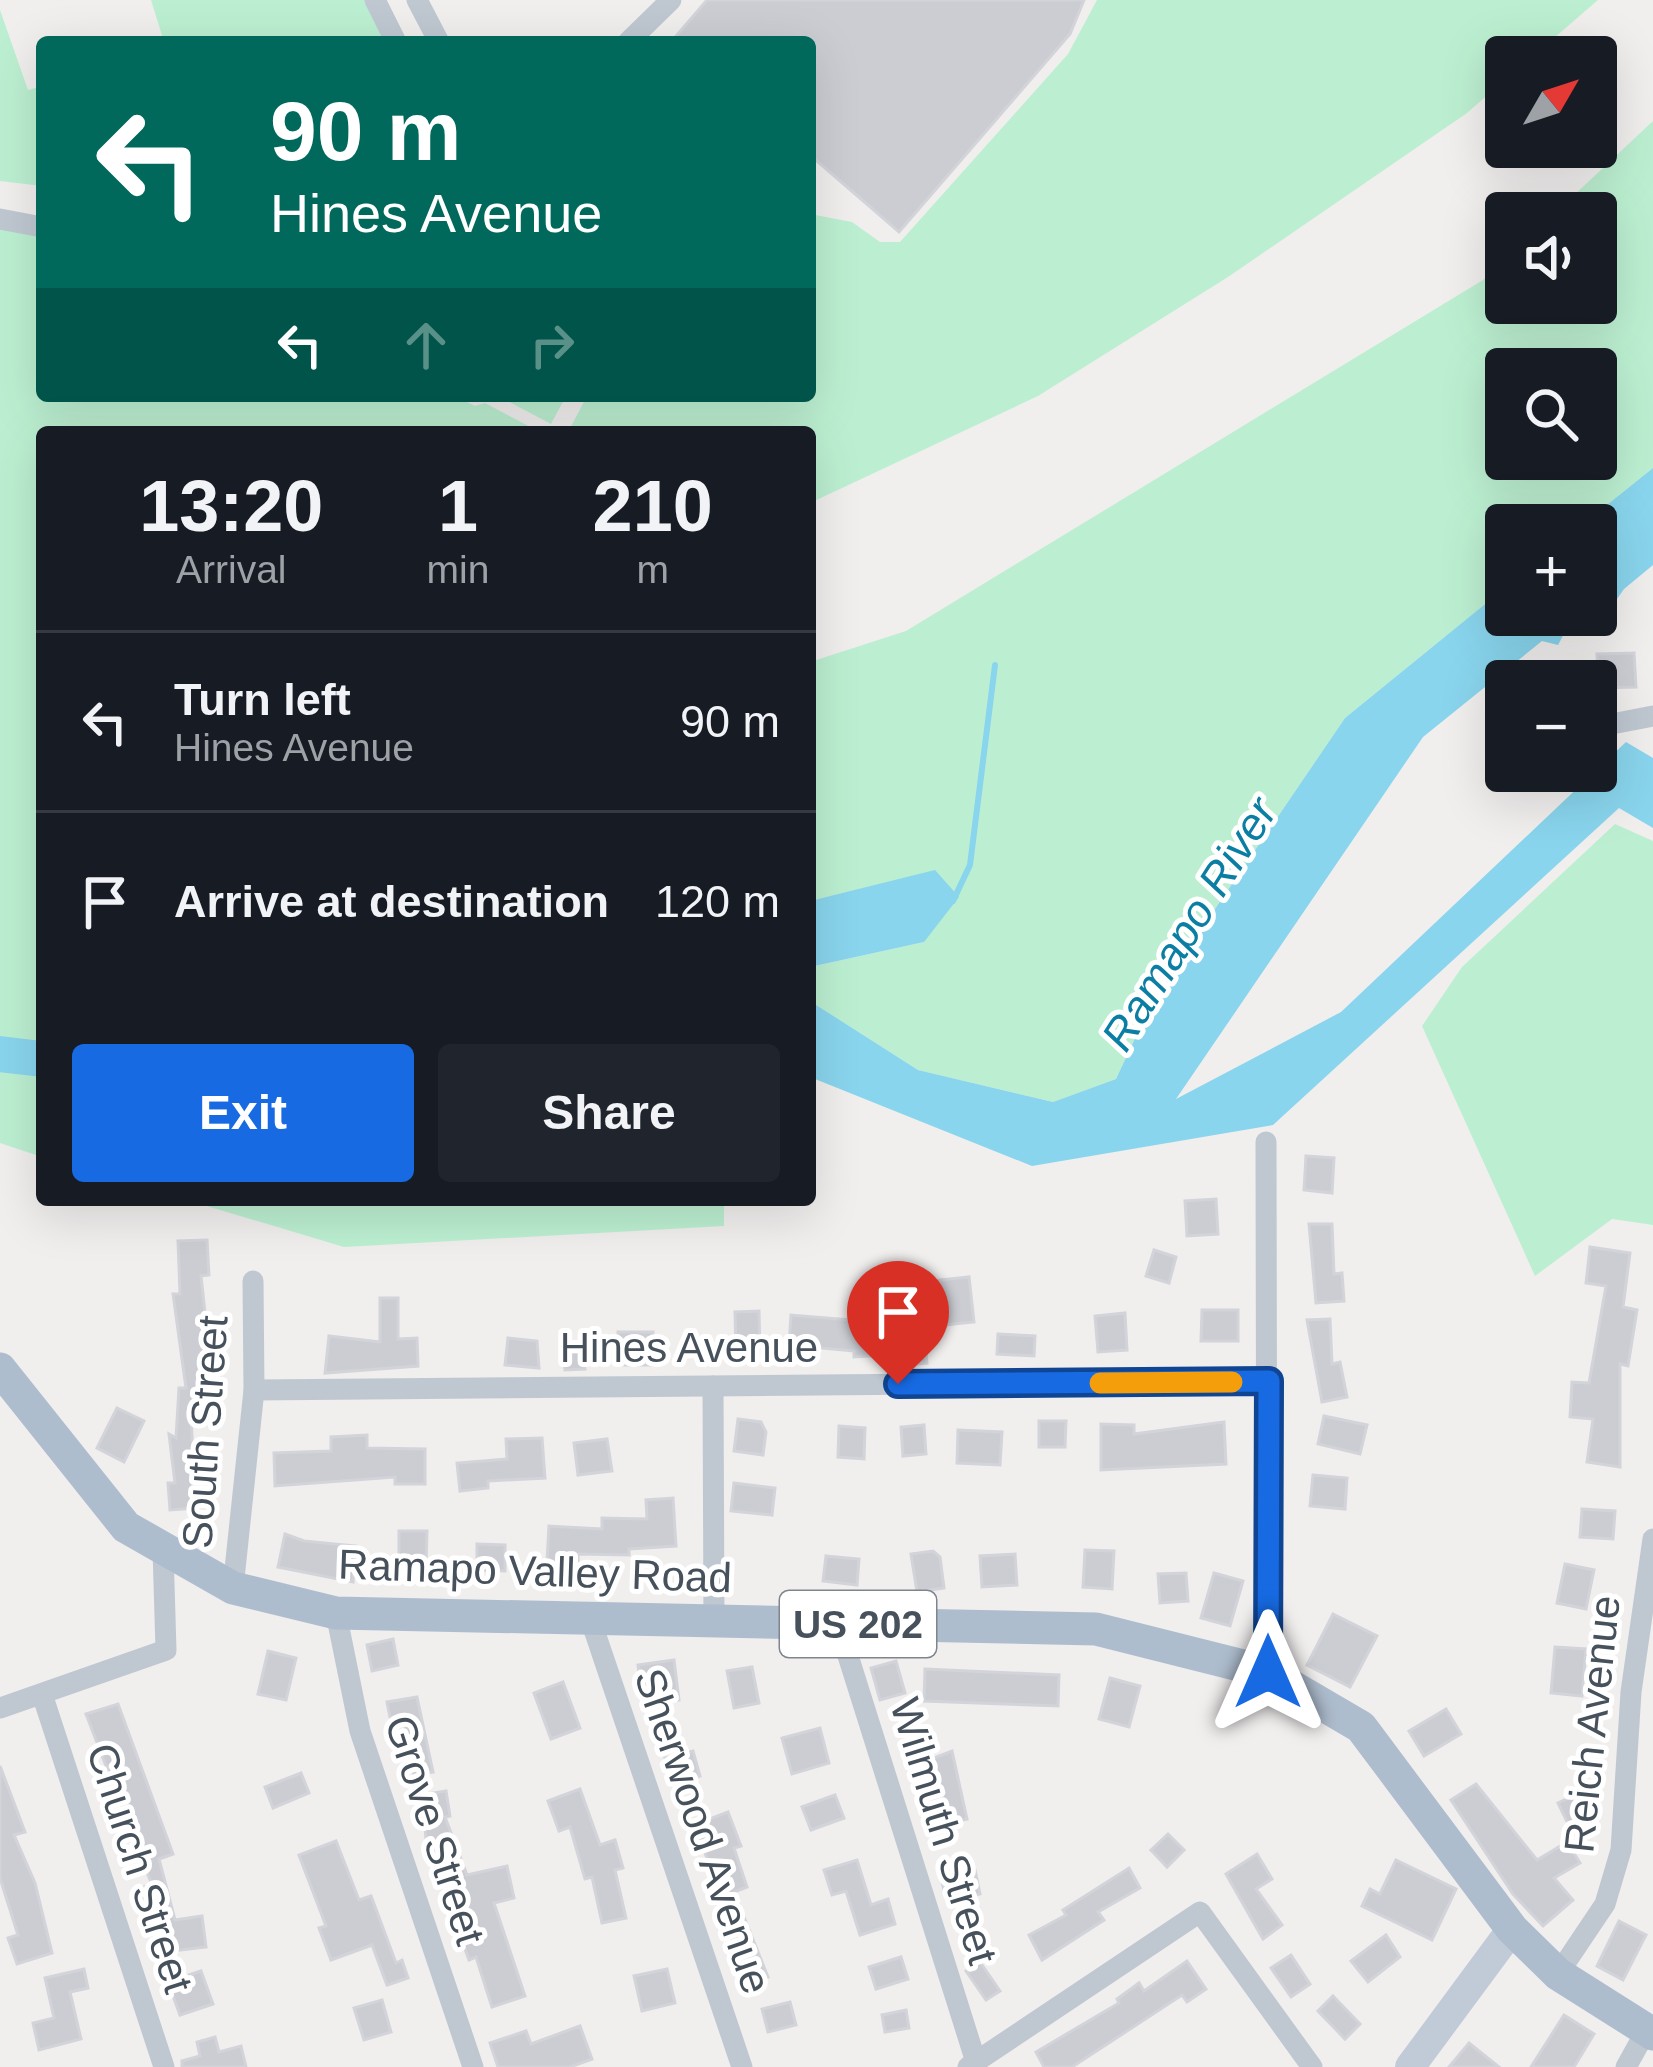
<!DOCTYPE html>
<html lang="en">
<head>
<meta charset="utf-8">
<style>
  body { margin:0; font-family:Helvetica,sans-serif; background:#20242c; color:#f1f3f6; height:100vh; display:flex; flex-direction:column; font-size:45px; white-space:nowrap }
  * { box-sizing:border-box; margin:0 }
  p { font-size:39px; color:#9ea1a6 }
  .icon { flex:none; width:66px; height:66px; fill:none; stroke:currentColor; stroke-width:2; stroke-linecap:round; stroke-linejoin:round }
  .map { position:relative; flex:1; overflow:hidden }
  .drawer { position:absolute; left:36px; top:426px; width:780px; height:780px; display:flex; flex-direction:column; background:#171b24; border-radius:12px; box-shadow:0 12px 48px #0002 }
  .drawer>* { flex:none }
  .banner { position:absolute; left:36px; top:36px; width:780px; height:366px; border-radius:12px; box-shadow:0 12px 48px #0002; background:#00695c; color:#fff; overflow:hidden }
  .needle { width:78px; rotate:51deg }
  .buttons { position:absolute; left:1485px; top:36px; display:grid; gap:24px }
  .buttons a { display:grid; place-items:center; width:132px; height:132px; border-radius:12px; background:#171b24; box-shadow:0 12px 48px #0002; font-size:60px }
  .pin { position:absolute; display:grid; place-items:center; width:102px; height:102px; color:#fff; margin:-123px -51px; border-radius:50% 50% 50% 0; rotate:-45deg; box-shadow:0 0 12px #0007 }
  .pin .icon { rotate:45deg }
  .me { position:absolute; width:132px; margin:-66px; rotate:0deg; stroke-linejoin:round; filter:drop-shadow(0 0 9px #0008) }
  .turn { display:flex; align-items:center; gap:42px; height:252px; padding:0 36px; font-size:54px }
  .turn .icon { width:156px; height:156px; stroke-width:2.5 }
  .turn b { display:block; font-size:84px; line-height:102px }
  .lanes { display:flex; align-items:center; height:114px; padding:0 36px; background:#0003; justify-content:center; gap:60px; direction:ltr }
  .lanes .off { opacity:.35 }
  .eta { display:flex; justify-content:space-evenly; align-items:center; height:204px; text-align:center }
  .eta b { font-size:72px; font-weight:700; line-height:84px }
  .action { display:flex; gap:24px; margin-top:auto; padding:24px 36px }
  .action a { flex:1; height:138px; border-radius:12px; background:#176ae2; color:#fff; font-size:48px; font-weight:700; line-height:138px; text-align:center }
  .action a+a { background:#20242c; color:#f1f3f6 }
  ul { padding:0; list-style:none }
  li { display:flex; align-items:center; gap:36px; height:180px; padding:0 36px; border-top:3px solid #363941 }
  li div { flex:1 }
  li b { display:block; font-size:45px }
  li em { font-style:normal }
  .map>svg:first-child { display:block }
</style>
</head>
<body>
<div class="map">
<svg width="1653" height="2067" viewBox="0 0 1653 2067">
  <rect width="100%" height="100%" fill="#f1eeee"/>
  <!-- green -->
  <g fill="#bcefd1" fill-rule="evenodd">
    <polygon points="151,0 368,0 389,42 164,42"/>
    <polygon points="1097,0 1598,0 1532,57 1506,57 1506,79 1467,113 1228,277 1038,396 810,503 810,432 568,432 587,396 810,396 810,214 852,222 880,242 900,242 1068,54"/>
    <polygon points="0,10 28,90 42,86 42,186 0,181"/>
    <path d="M1653 121V468L1582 525H1506V587L1345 718 1153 1000 1116 1079 1053 1102 918 1070 810 1001V967L924 942 935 871 810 901V662L906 631 1483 280 1506 259V303H1596V213H1555ZM1506 369H1596V459H1506Z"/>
    <polygon points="0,229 42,233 42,396 455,396 475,406 485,403 540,432 42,432 42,1157 0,1143"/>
    <polygon points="498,396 566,396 551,424"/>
    <polygon points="1615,824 1653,841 1653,1225 1612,1219 1535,1276 1422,1026 1462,967"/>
    <polygon points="187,1200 724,1200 724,1226 344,1247"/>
  </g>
  <!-- water -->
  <g fill="#89d5ed">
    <polygon points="1653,468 1653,565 1624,589 1607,613 1596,611 1596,525 1582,525"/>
    <polygon points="1506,587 1506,615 1574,615 1558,645 1542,641 1423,737 1176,1099 1341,1012 1626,742 1653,758 1653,828 1619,808 1273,1125 1032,1166 810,1077 810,1001 918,1070 1053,1102 1116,1079 1153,1000 1345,718"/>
    <polygon points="935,870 959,897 924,942 810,967 810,901"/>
  </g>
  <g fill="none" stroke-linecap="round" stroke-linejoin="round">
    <!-- stream -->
    <polyline stroke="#89d5ed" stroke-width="6" points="953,901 970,865 995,665"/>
    <!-- river -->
    <polyline stroke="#89d5ed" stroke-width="36" points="0,1054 42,1059"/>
  </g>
  <!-- building -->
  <g fill="#cbcdd3" stroke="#d2d4da" stroke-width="3">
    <polygon points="707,0 1084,0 1070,34 899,232 810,155 810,42 671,42"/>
    <polygon points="1634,653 1636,687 1598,688 1597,654"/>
    <polygon points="1306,1156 1334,1158 1332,1193 1304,1190"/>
    <polygon points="1216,1199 1218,1234 1187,1236 1185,1201"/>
    <polygon points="1309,1224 1332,1224 1334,1274 1342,1273 1344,1301 1316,1303"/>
    <polygon points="207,1240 209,1275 201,1276 211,1368 204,1419 191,1418 196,1508 170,1510 168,1483 175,1483 169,1434 176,1438 179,1388 186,1388 173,1294 180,1294 178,1241"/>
    <polygon points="1590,1247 1630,1253 1623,1307 1637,1310 1628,1366 1620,1364 1620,1467 1587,1462 1593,1419 1570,1417 1572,1382 1589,1383 1606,1286 1586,1283"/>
    <polygon points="1154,1250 1176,1257 1169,1283 1146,1276"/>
    <polygon points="890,1272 908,1272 909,1324 923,1322 927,1363 901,1365 900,1354 854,1357 854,1351 789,1345 791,1315 851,1320 891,1314"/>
    <polygon points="969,1277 974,1322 944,1325 939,1280"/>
    <polygon points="380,1298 398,1298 398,1339 417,1338 418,1366 325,1373 329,1336 380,1342"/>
    <polygon points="1202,1310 1238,1310 1238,1341 1201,1341"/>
    <polygon points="759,1311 760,1354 736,1355 735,1312"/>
    <polygon points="1125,1313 1127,1350 1098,1352 1095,1316"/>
    <polygon points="1330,1319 1332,1364 1340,1362 1347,1397 1322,1402 1307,1320"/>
    <polygon points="618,1332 653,1332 653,1365 619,1365"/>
    <polygon points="998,1334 1035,1336 1034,1356 997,1354"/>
    <polygon points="508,1338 537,1341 539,1368 505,1365"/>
    <polygon points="583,1344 585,1369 565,1370 562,1345"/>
    <polygon points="117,1408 144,1421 124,1462 97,1448"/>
    <polygon points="1324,1416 1367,1425 1360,1454 1318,1444"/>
    <polygon points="738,1419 761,1422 766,1432 763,1455 734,1451"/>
    <polygon points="1039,1421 1066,1421 1065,1447 1039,1447"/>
    <polygon points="1224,1422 1226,1464 1101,1470 1101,1424 1134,1425 1134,1434"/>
    <polygon points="924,1425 926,1454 903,1456 901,1427"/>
    <polygon points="839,1426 865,1428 864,1459 838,1457"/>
    <polygon points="958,1430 1002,1432 1000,1465 957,1463"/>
    <polygon points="367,1435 367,1448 425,1449 425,1484 395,1484 395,1477 275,1486 274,1453 331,1451 331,1437"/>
    <polygon points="542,1438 545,1478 488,1481 488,1488 460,1491 457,1463 507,1459 506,1439"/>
    <polygon points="607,1439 612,1471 578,1475 574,1443"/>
    <polygon points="1313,1475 1347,1478 1345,1509 1310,1506"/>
    <polygon points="734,1483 775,1488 772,1515 731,1511"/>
    <polygon points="673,1498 676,1546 629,1549 629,1555 578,1554 578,1563 547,1561 549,1526 602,1529 602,1518 647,1519 646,1500"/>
    <polygon points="1582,1509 1615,1511 1613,1539 1580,1537"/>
    <polygon points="399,1531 427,1531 426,1566 399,1565"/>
    <polygon points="285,1534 304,1541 356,1546 353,1582 278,1567"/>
    <polygon points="477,1544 505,1545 505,1571 477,1570"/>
    <polygon points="1085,1550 1114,1551 1112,1589 1083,1587"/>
    <polygon points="933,1551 940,1557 944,1588 917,1592 911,1554"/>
    <polygon points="1015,1554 1017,1585 982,1587 980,1556"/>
    <polygon points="826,1556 859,1559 857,1585 823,1581"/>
    <polygon points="1565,1564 1594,1570 1586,1609 1557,1603"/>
    <polygon points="1186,1573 1188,1601 1160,1603 1158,1574"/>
    <polygon points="1214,1573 1243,1581 1230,1626 1201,1618"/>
    <polygon points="1333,1614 1377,1636 1350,1687 1307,1665"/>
    <polygon points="393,1639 398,1665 372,1671 367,1645"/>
    <polygon points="1555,1647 1586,1649 1582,1696 1551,1693"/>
    <polygon points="268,1651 296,1658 286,1700 258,1694"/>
    <polygon points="674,1660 679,1700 643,1705 638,1665"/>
    <polygon points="896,1661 905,1693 880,1700 871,1668"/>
    <polygon points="752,1667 759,1703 734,1708 727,1671"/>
    <polygon points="925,1669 1059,1675 1058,1706 924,1701"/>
    <polygon points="1110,1678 1140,1686 1129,1727 1099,1719"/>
    <polygon points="563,1682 580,1728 551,1739 534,1693"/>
    <polygon points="417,1697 433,1772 414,1775 405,1725 392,1727 387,1702"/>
    <polygon points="118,1704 173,1854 159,1859 175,1920 202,1916 206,1947 155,1953 150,1909 141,1911 135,1889 152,1885 86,1714"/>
    <polygon points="1446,1709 1461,1734 1424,1756 1409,1731"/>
    <polygon points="820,1728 829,1763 792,1774 782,1738"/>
    <polygon points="693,1751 700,1776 672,1784 665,1758"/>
    <polygon points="952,1751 967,1819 937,1825 924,1762"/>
    <polygon points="0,1766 25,1832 14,1835 35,1883 52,1953 17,1964 8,1938 18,1935 0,1878"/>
    <polygon points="301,1773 309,1793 273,1808 265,1787"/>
    <polygon points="1476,1784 1537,1860 1567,1842 1580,1863 1554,1878 1573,1900 1543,1926 1513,1894 1451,1800"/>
    <polygon points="580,1789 600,1845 615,1840 623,1868 615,1870 626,1918 602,1923 592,1877 585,1879 570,1827 559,1831 548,1801"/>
    <polygon points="446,1791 450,1816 445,1817 467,1875 507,1866 514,1898 494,1903 525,1996 492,2007 476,1957 469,1960 460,1935 445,1861 435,1864 426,1839 422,1795"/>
    <polygon points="1584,1791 1598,1819 1572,1832 1558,1803"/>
    <polygon points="835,1795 844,1818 811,1830 802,1807"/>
    <polygon points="728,1812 741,1846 734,1848 747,1887 734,1892 768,1977 750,1983 714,1898 709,1883 716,1881 694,1825"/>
    <polygon points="1168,1834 1184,1850 1167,1867 1151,1850"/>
    <polygon points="336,1841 359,1900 371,1896 396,1963 402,1960 408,1978 387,1985 372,1945 331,1960 319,1928 326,1926 299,1855"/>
    <polygon points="1257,1854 1272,1879 1256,1889 1282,1925 1263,1939 1226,1874"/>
    <polygon points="857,1860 871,1905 888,1899 895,1924 860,1935 846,1891 832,1895 824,1870"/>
    <polygon points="1396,1860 1456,1889 1432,1940 1362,1906 1370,1889 1380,1894"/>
    <polygon points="1129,1868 1140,1888 1098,1912 1104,1920 1042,1960 1029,1935 1066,1915 1063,1910"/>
    <polygon points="975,1870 980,1894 947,1902 941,1878"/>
    <polygon points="1619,1921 1646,1935 1623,1980 1597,1966"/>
    <polygon points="1386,1935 1400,1957 1368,1982 1351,1961"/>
    <polygon points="1291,1955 1310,1984 1291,1997 1271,1968"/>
    <polygon points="901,1957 908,1979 876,1989 869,1967"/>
    <polygon points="1187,1961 1206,1989 1187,2002 1182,1995 1072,2067 1044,2067 1036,2052 1119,2003 1117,1999 1139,1983 1144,1991"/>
    <polygon points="980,1962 1000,1991 986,2000 966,1971"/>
    <polygon points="84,1969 88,1988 70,1992 81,2039 39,2050 33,2023 54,2018 45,1978"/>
    <polygon points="667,1969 675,2003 642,2011 634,1976"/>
    <polygon points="201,1971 213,2004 180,2015 168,1982"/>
    <polygon points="1333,1996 1360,2024 1345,2039 1318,2011"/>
    <polygon points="382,2000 391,2032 364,2040 354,2008"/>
    <polygon points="790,2002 796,2025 768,2032 762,2009"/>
    <polygon points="906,2010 909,2028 885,2032 882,2015"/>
    <polygon points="1564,2015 1594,2034 1574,2067 1531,2067"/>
    <polygon points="580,2026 592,2059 570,2067 498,2067 490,2043 526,2031 531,2044"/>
    <polygon points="215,2037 219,2052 241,2046 246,2067 182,2067 182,2061 200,2056 197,2042"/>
    <polygon points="1469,2043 1499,2067 1449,2067"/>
  </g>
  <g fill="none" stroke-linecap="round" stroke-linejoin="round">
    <!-- minor -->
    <g stroke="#bfc8d1" stroke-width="21">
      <polyline points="375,0 396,42"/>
      <polyline points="417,0 439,42"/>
      <polyline points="628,42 671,0"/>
      <polyline points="0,219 42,227"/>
      <polyline points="1596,727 1653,716"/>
      <polyline points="1266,1142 1267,1672"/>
      <polyline points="713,1386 714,1622"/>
      <polyline points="254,1390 1269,1381"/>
      <polyline points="233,1588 254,1390 253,1281"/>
      <polyline points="336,1613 360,1731 473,2067"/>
      <polyline points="591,1621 742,2067"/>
      <polyline points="838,1624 976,2062"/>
      <polyline points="42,1694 164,2067"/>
      <polyline points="0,1708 166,1650 163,1550"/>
      <polyline points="1558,1974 1605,1904 1621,1850 1631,1692 1653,1539"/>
      <polyline points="968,2067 1200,1912 1312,2067"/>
      <polyline points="1626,2067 1646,2031"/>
    </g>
    <!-- secondary -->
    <polyline stroke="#c1cbd8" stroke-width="30" points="1410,2067 1512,1929"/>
    <!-- primary -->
    <polyline stroke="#aebdce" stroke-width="33" points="0,1369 126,1527 233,1588 336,1613 1096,1629 1267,1672 1361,1727 1512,1929 1558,1974 1653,2034"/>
  </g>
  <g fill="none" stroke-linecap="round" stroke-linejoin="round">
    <defs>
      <polyline id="route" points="898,1384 1269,1381 1268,1672"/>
    </defs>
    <!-- route casing -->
    <use href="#route" stroke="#0f4593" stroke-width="30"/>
    <!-- route -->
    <use href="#route" stroke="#176ae2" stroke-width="21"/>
    <!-- slow -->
    <polyline stroke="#f59e0b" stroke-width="21" points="1100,1383 1232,1382"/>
  </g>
  <g text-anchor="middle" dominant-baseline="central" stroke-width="10" stroke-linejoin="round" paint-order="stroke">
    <!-- shield labels -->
    <rect fill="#fff" stroke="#7e858d" stroke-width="3" x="780" y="1591" width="156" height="66" rx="9"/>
    <g font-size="39" font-weight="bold" fill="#46515c">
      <text x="858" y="1624">US 202</text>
    </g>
    <!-- street labels -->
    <g font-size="42" fill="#46515c" stroke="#fff">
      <text x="689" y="1347">Hines Avenue</text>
      <text transform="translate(205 1432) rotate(-86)">South Street</text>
      <text transform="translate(535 1571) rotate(2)">Ramapo Valley Road</text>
      <text transform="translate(1592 1724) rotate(-84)">Reich Avenue</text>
      <text transform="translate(435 1830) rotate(72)">Grove Street</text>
      <text transform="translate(703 1831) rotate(71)">Sherwood Avenue</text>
      <text transform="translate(944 1831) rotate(73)">Wilmuth Street</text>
      <text transform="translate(140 1868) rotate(72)">Church Street</text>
    </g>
    <!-- water labels -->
    <g font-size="45" font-style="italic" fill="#0b7ea3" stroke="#fff">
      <text transform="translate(1189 924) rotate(-58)">Ramapo River</text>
    </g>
  </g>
</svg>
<div class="buttons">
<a><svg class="needle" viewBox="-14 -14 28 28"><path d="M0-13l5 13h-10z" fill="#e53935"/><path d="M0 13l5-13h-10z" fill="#9ea1a6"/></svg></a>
<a><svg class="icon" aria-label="sound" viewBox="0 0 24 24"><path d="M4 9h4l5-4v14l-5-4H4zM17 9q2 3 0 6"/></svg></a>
<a><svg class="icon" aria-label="search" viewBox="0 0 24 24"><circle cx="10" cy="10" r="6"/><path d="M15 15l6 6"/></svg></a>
<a>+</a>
<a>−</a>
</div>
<div class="pin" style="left:898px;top:1384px;background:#d93025"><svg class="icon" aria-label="arrive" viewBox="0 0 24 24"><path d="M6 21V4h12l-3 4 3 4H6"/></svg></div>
<svg class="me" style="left:1268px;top:1672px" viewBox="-20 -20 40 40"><path d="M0-17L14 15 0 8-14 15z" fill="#176ae2" stroke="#fff" stroke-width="4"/></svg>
<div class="banner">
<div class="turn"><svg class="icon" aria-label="left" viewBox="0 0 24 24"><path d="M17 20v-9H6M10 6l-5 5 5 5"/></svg><div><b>90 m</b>Hines Avenue</div></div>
<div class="lanes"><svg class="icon" aria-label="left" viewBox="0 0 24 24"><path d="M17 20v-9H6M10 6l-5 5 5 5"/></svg><svg class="icon off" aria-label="ahead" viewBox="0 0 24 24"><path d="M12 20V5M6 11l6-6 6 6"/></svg><svg class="icon off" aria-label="right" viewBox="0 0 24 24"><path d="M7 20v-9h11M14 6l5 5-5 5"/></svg></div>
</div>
<section class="drawer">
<div class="eta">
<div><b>13:20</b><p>Arrival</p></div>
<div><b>1</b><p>min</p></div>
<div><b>210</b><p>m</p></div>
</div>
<ul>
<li><svg class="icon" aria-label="left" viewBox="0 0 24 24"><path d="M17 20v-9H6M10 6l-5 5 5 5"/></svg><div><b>Turn left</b><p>Hines Avenue</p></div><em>90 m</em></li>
<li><svg class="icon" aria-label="arrive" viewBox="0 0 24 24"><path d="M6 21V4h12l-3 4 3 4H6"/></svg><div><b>Arrive at destination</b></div><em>120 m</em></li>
</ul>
<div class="action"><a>Exit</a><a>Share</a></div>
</section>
</div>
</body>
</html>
